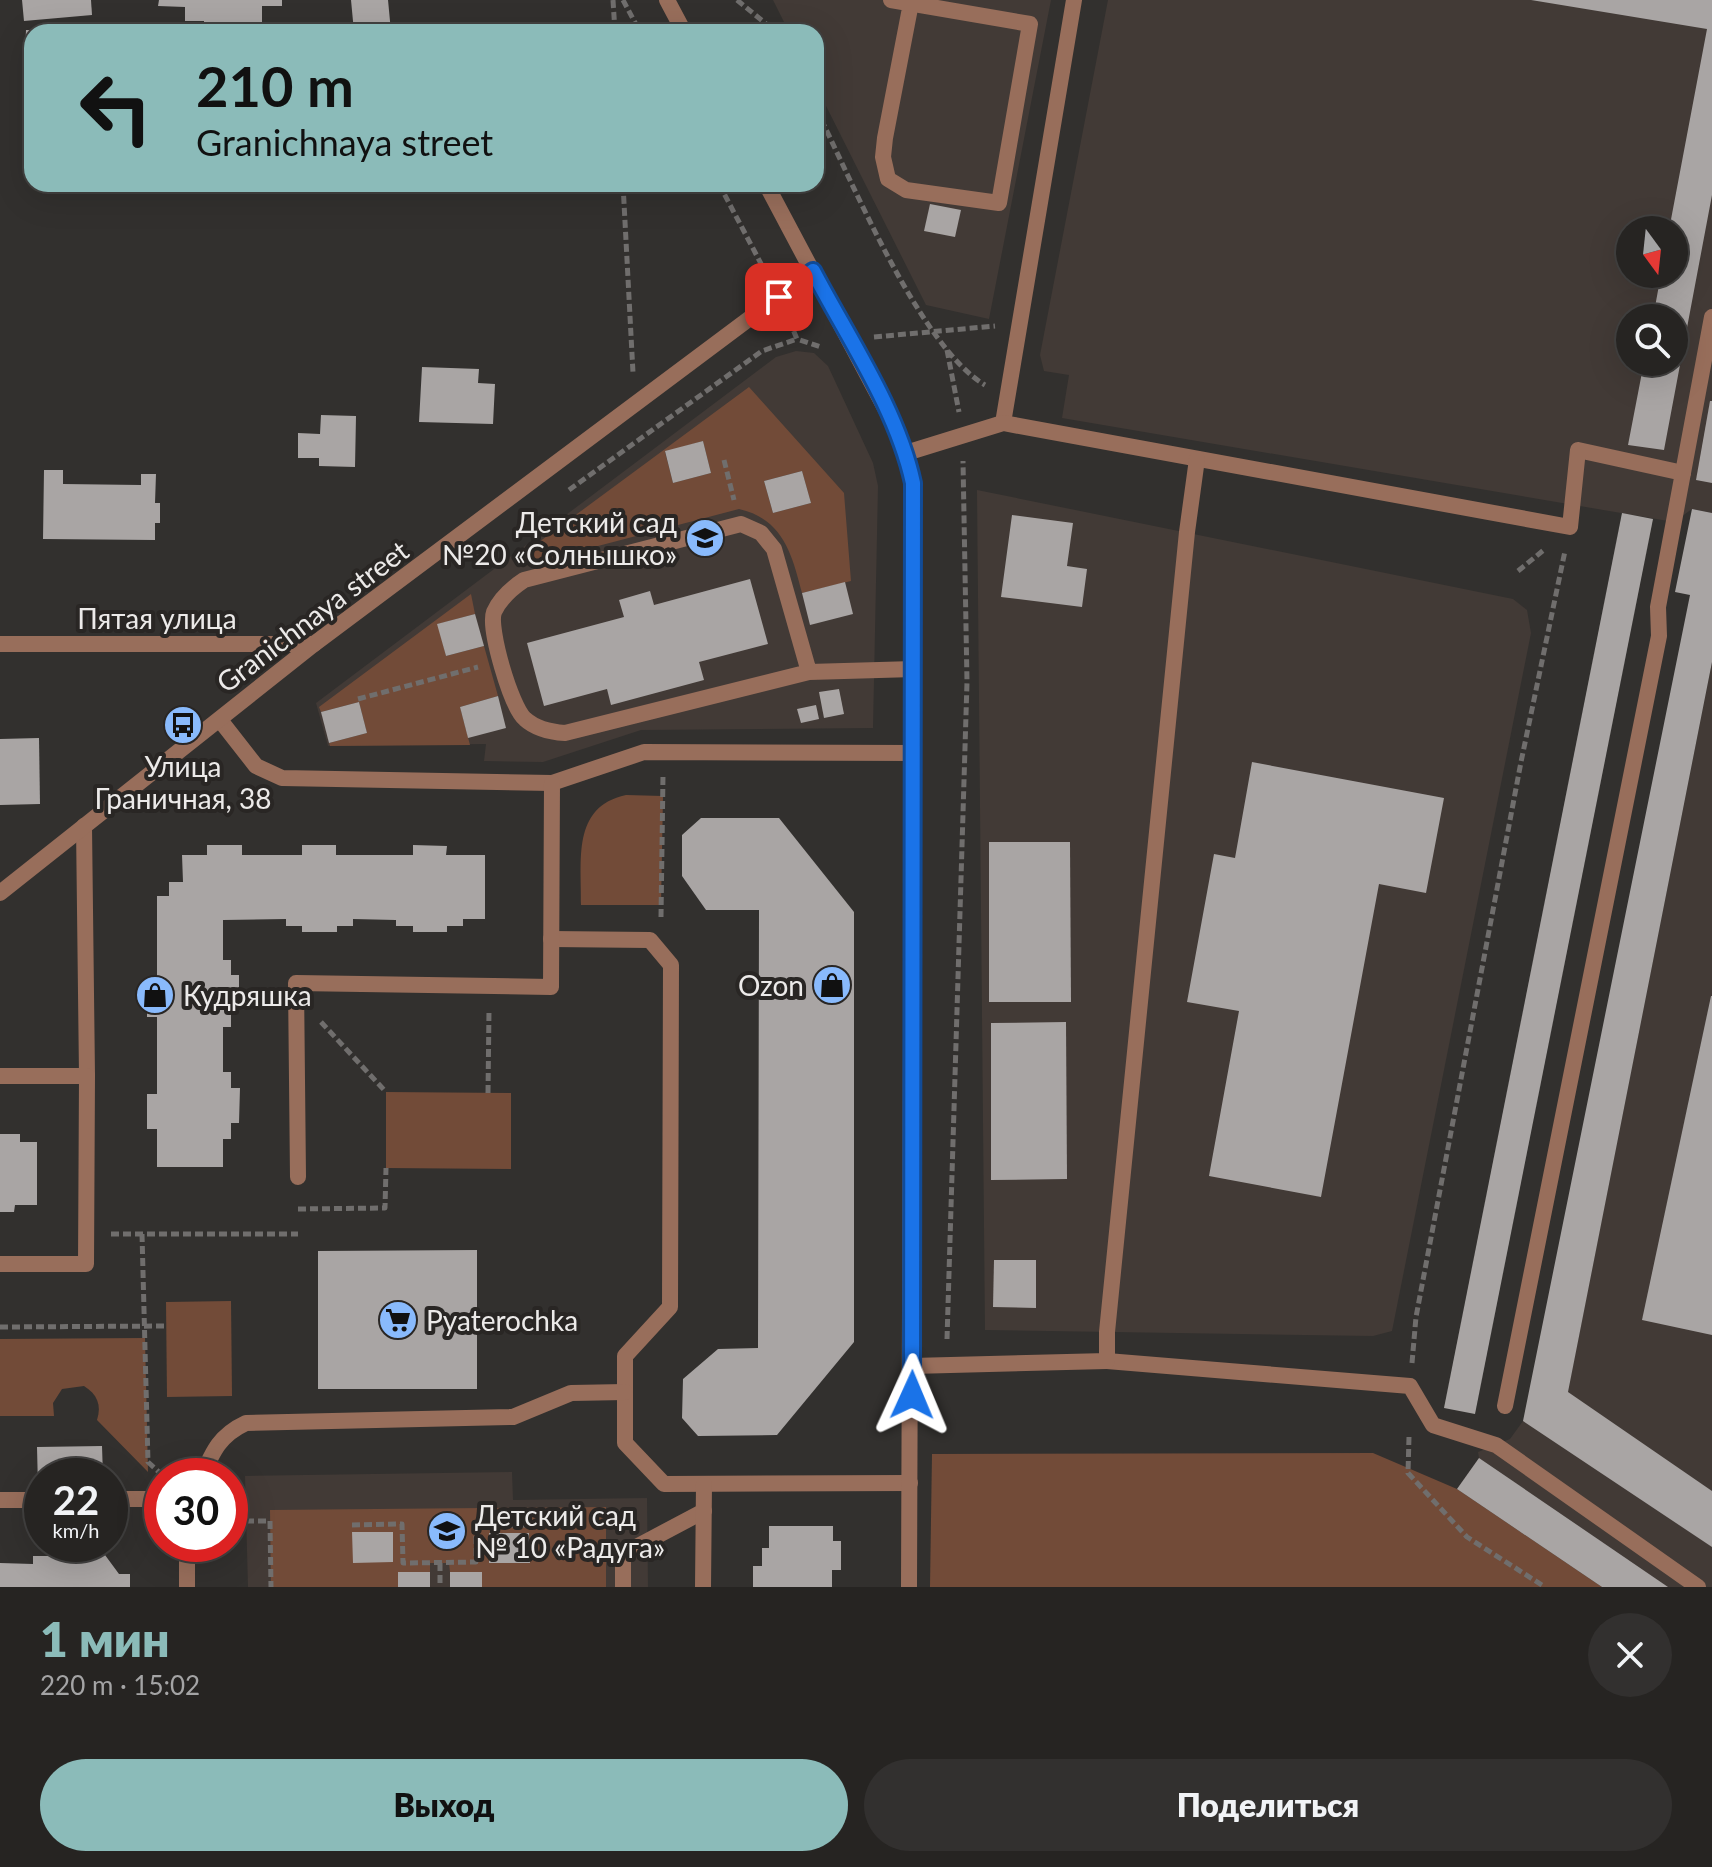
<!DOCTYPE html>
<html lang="ru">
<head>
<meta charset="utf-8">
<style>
  body { margin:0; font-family:Lato,sans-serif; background:#32302f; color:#f1f3f6; height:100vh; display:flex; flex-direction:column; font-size:30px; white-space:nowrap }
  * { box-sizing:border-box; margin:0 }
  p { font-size:26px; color:#a4a4a5 }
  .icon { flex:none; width:44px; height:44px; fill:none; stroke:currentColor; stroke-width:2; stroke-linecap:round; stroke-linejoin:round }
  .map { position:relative; height:1587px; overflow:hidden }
  .side { display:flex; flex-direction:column; background:#262422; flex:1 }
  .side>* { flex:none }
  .top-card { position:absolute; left:24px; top:24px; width:800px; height:168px; border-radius:24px; box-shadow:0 8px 32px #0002,0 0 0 2px #424140; background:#8bbbb9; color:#111; overflow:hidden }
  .needle { width:52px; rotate:165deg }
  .controls { position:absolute; left:1616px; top:216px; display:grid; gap:16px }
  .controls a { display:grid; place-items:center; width:72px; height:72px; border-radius:50%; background:#262422; box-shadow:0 8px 32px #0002,0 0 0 2px #424140; font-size:40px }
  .speed { position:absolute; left:24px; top:1458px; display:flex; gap:16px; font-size:40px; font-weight:700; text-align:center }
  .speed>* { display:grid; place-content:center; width:104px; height:104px; border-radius:50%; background:#262422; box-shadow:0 8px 32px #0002,0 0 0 2px #424140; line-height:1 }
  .speed small { font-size:20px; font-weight:400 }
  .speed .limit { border:12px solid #d22; background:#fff; color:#111 }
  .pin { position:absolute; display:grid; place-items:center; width:68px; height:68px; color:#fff; margin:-34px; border-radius:16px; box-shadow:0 4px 12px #0006 }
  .me { position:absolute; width:88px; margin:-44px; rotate:1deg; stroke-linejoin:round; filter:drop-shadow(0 0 6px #0008) }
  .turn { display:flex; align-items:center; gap:28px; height:168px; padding:0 40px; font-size:36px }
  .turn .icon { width:104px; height:104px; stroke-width:2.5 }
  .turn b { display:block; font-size:56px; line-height:68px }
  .round { display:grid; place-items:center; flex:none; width:84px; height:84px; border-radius:42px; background:#32302f }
  .head { display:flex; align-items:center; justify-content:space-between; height:136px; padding:0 40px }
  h1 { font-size:48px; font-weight:800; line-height:60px; color:#8bbbb9 }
  .button { display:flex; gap:16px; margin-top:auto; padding:16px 40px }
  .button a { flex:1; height:92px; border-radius:48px; background:#8bbbb9; color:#111; font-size:32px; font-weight:800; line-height:92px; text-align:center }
  .button a+a { background:#32302f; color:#f1f3f6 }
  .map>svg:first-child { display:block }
</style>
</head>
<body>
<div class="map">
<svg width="1712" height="1587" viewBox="0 0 1712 1587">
  <rect width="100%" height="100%" fill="#32302e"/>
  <!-- built -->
  <g fill="#423a36" fill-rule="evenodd">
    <polygon points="773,0 1051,0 989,319 926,305 816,86 816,32 789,32"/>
    <path d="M1108 0H1712V513L1692 509 1674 522 1062 418 1069 375 1044 371 1040 355ZM1630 230H1674V274H1630ZM1630 318H1674V362H1630Z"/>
    <polygon points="796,351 814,353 828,366 873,463 878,486 873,728 641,730 543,762 484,761 486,744 328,746 316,703 776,357"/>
    <polygon points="977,490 1513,599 1527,610 1531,633 1392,1331 1373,1336 985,1330"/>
    <polygon points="1712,662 1712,1587 1602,1587 1457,1489 1479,1458 1478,1452 1510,1439 1523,1421 1568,1391"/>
    <polygon points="512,1472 513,1500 647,1498 648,1587 248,1587 245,1476"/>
  </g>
  <!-- green -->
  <g fill="#724b38" fill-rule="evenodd">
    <path d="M749 387 844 493 851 581 802 593C792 554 783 519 739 509L518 567 516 559ZM703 441 711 473 673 483 665 452ZM802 471 811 503 773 513 764 481Z"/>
    <polygon points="471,594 475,614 438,624 446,656 484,646 498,696 460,707 470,745 330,746 329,743 367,733 359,702 321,712 319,707"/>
    <path d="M626 795 663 796 661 905H581C582 861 571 807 626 795Z"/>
    <polygon points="386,1092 511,1093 511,1169 386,1168"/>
    <polygon points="231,1301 232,1396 167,1397 166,1302"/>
    <path d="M145 1338 148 1472 97 1420C102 1405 97 1394 84 1386L62 1389 53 1403 54 1416H0V1339Z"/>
    <polygon points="1373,1453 1457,1489 1602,1587 930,1587 932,1454"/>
    <path d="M606 1507V1587H482L481 1572H450L449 1563H430V1572H399L398 1587H271L270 1510ZM353 1532H392L393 1562ZM489 1533H529L530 1562 490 1563Z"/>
  </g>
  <!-- building -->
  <g fill="#a9a5a4">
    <polygon points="22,0 91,0 92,15 24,21"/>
    <polygon points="159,0 282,0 282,6 262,6 262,32 204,32 204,21 185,21 185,7 158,6"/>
    <polygon points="351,0 388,0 391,32 354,32"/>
    <polygon points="1531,0 1712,0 1712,195 1664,450 1628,445 1644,362 1674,362 1674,318 1653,318 1661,274 1674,274 1674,230 1669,230 1707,29"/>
    <polygon points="26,30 32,30 32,53 25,53"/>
    <polygon points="930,204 961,210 955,237 924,231"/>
    <polygon points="422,367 479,369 478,383 495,384 493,424 419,422"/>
    <polygon points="1710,401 1712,401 1712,483 1696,480"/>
    <polygon points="321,415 356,416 355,467 319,466 319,458 298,458 298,433 320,434"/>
    <polygon points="703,441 711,473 673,483 665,451"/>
    <polygon points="44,470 63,470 63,484 141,485 141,474 156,474 155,503 160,503 160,523 155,523 155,540 43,539"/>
    <polygon points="802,471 811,503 773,513 764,481"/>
    <polygon points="1692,509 1712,513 1712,662 1568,1392 1712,1491 1712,1547 1523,1421 1690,595 1675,592"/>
    <polygon points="1622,513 1653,519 1475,1414 1444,1408"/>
    <polygon points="1012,515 1073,523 1067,566 1087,569 1082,607 1001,597"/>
    <polygon points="750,579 768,644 699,662 704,680 611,705 607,689 544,706 527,643 624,617 619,600 650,591 654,605"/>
    <polygon points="845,582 853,614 810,625 802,593"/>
    <polygon points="475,614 484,646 446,656 437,624"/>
    <polygon points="839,689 844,714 824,718 819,692"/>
    <polygon points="498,696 506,728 468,738 460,707"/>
    <polygon points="359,702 367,733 329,743 321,712"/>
    <polygon points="816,705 819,719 801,723 797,709"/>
    <polygon points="39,738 40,804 0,805 0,739"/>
    <polygon points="1252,762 1444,798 1426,893 1379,884 1321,1197 1209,1176 1239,1011 1187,1002 1214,854 1235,858"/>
    <polygon points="701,818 779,818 854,912 854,1342 777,1435 698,1436 682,1418 683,1379 718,1349 758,1348 759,910 706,910 682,876 682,835"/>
    <polygon points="989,842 1070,842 1071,1002 989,1002"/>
    <polygon points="207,845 242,845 242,855 302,855 302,845 336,845 336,855 413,855 413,845 447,846 446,855 485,855 485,919 463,919 463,926 447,926 447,932 413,932 413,926 396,926 396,920 353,919 353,926 337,926 337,932 302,932 302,926 286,926 286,919 223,920 223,960 231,960 231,975 239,975 239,1012 231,1011 231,1027 223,1027 223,1072 231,1072 231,1088 240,1088 239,1123 231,1123 231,1139 223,1139 223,1167 157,1167 157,1129 147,1129 147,1094 157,1094 157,1017 147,1017 147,982 157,983 157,896 169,896 169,882 183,882 182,855 207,855"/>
    <polygon points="1711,996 1712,996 1712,1335 1642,1320"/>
    <polygon points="1066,1022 1067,1179 991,1180 991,1023"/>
    <polygon points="0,1134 20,1134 20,1142 37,1142 37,1205 15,1205 14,1212 0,1212"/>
    <polygon points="477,1250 477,1389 318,1389 318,1251"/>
    <polygon points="994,1260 1036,1260 1036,1308 993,1307"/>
    <polygon points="102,1446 103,1476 42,1476 42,1488 38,1488 37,1447"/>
    <polygon points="1479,1458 1668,1587 1602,1587 1457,1489"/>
    <polygon points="769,1526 833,1526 833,1541 841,1541 841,1570 832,1570 832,1587 753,1587 753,1566 762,1566 762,1548 769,1548"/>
    <polygon points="352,1532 393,1532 393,1562 353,1563"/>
    <polygon points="489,1533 529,1533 530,1563 489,1563"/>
    <polygon points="50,1551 105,1555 119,1574 130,1574 130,1587 0,1587 0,1563 33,1564 33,1556 50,1556"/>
    <rect x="398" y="1572" width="32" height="15"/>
    <rect x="450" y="1572" width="32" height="15"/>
  </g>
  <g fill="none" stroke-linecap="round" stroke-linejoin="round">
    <!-- path -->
    <g stroke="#706e6d" stroke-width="5" stroke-dasharray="8 4" stroke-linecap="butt">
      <polyline points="613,0 615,32"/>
      <polyline points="623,0 640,32"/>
      <polyline points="737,0 776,32"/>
      <path d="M816 109C852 180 919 346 985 385"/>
      <polyline points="623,184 633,373"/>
      <polyline points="719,184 767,275"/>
      <polyline points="789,320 797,339 821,347"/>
      <polyline points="874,337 995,326"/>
      <polyline points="947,350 959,412"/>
      <polyline points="724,460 734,500"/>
      <polyline points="569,490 762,351 797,339"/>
      <polyline points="1518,571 1545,549"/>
      <polyline points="358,699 478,667"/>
      <polyline points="661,917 663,775"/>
      <polyline points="321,1022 386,1092"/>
      <polyline points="488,1093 489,1010"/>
      <polyline points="298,1209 385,1208 386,1168"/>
      <polyline points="111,1234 298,1234"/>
      <polyline points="142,1234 148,1462 160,1473"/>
      <polyline points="0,1327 166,1326"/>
      <polyline points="947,1339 967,682 963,461"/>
      <polyline points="1412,1363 1416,1317 1521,762 1565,551"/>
      <polyline points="1409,1437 1408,1473 1467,1537 1545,1587"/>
      <polyline points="246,1521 270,1521 271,1587"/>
      <polyline points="352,1525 402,1524 403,1563 476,1562 476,1526 529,1525"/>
      <polyline points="440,1563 440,1587"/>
    </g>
    <!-- lane -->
    <g stroke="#986e5b" stroke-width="16">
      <polyline points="891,0 1030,24 999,203 906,190 888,179 883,157 885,138 911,3"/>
      <polyline points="1003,423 1074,0"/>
      <polyline points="906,453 1003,423 1570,527 1578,450 1683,473"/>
      <path d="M809 672 565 733C550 732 536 729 525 719 511 707 488 628 494 612 500 599 512 588 524 580L741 524 761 533 774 549 809 672 914 669"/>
      <polyline points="220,720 256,766 282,778 552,783 644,752 914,753"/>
      <polyline points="84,826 87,1076"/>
      <polyline points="551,939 650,940 671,965 670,1307 625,1356 625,1443 664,1484 910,1483"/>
      <polyline points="0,1076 87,1076 86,1264 0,1264"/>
      <polyline points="298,1177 296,983 551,987 552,783"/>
      <polyline points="1107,1361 1410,1386 1433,1425 1496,1445 1698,1587"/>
      <polyline points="912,1366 1107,1361 1107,1332 1187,532 1197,459"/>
      <polyline points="1505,1406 1659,636 1658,607 1712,317"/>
      <path d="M202 1476C213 1451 220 1435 246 1423L513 1417 571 1393 625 1392"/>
      <polyline points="110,1499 162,1499"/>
      <polyline points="0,1500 42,1500"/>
      <polyline points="187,1587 187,1544"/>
      <polyline points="623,1587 623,1554 704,1511"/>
      <polyline points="703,1587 704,1484"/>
    </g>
    <!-- street -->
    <g stroke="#986e5b" stroke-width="16">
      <polyline points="667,0 684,32"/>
      <polyline points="766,184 894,425 906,453 913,483 909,1587"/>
      <polyline points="0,644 314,644"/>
      <polyline points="0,893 314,644 813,271"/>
    </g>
  </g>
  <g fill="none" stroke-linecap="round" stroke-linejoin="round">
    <defs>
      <path id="route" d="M779 297 813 271C848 338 897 409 913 483L912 1395"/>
    </defs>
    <!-- route casing -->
    <use href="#route" stroke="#114b97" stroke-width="20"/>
    <!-- route -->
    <use href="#route" stroke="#1a73e8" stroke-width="14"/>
  </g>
  <!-- icons -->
  <defs>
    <symbol id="school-disc" viewBox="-11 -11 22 22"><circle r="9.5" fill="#89bafc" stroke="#292624"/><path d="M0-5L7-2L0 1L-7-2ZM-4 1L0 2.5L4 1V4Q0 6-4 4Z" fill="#111"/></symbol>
    <symbol id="bus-disc" viewBox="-11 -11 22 22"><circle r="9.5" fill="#89bafc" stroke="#292624"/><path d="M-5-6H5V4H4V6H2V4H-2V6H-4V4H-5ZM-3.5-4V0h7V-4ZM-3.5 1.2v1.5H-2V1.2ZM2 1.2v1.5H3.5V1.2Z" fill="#111"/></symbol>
    <symbol id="shop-disc" viewBox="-11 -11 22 22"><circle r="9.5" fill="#89bafc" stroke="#292624"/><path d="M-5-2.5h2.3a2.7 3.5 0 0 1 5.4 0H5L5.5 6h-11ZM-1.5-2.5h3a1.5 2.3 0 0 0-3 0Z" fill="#111"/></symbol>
    <symbol id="supermarket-disc" viewBox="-11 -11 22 22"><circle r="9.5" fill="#89bafc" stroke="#292624"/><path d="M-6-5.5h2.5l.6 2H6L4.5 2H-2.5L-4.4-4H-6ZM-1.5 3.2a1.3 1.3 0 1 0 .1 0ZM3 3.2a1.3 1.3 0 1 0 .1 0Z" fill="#111"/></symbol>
  </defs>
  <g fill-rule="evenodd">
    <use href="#school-disc" x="683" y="516" width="44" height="44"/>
    <use href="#bus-disc" x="161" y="703" width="44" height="44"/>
    <use href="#shop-disc" x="810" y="963" width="44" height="44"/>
    <use href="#shop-disc" x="133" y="973" width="44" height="44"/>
    <use href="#supermarket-disc" x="376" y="1298" width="44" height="44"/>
    <use href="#school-disc" x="425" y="1509" width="44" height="44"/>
  </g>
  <g text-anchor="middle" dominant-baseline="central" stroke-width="8" stroke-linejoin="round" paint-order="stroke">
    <!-- poi labels -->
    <g font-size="28" fill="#eceae9" stroke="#292624" text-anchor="start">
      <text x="677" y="522" text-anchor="end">Детский сад<tspan x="677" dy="32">№20 «Солнышко»</tspan></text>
      <text x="183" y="766" text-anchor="middle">Улица<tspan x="183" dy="32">Граничная, 38</tspan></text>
      <text x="804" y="985" text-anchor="end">Ozon</text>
      <text x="183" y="995">Кудряшка</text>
      <text x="426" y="1320">Pyaterochka</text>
      <text x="475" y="1515">Детский сад<tspan x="475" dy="32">№ 10 «Радуга»</tspan></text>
    </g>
    <!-- street labels -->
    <g font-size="28" fill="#eceae9" stroke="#292624">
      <text transform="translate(312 616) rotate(-37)">Granichnaya street</text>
      <text x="157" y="618">Пятая улица</text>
    </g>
  </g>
</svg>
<div class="controls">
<a><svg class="needle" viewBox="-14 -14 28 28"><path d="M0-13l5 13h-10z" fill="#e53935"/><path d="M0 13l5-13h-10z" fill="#a4a4a5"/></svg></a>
<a><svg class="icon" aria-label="search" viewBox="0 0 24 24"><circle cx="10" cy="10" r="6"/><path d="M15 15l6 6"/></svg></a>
</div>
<div class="speed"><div>22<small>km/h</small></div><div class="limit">30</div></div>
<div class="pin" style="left:779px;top:297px;background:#d93025"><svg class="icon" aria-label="arrive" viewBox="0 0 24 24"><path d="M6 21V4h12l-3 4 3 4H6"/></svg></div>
<svg class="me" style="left:912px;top:1395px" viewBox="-20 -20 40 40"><path d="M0-17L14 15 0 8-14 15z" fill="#1a73e8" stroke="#fff" stroke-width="4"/></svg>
<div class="top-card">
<div class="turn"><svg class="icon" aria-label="left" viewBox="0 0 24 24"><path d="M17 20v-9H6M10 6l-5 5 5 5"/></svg><div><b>210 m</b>Granichnaya street</div></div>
</div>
</div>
<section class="side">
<div class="head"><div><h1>1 мин</h1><p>220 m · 15:02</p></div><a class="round"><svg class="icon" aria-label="close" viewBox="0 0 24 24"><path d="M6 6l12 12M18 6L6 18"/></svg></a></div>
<div class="button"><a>Выход</a><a>Поделиться</a></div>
</section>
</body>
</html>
